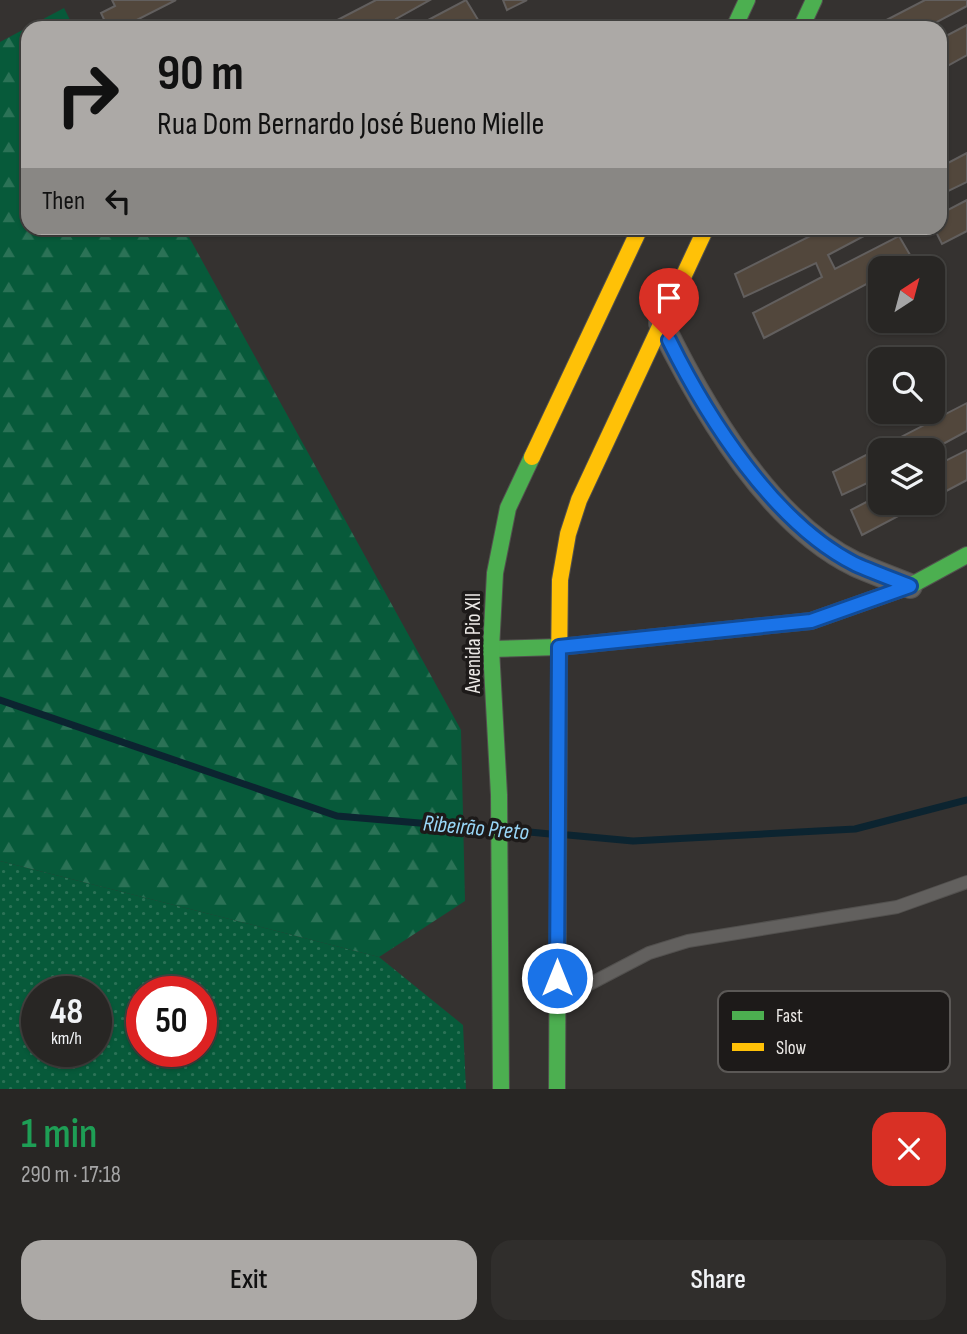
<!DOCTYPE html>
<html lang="en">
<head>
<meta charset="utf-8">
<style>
  body { margin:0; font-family:"Sofia Sans Condensed",sans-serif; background:#302e2c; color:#f1f3f6; height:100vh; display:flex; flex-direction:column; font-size:26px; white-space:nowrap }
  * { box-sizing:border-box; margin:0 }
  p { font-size:23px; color:#a5a5a6 }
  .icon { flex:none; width:38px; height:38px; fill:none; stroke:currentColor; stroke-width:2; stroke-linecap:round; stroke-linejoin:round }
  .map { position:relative; height:1089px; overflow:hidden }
  .panel { display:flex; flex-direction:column; background:#282624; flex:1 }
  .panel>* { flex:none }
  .guide { position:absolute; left:21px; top:21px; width:926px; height:214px; border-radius:21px; box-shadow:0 2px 5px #0004,0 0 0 2px #444341; background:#aca9a6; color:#111; overflow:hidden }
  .needle { width:46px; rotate:36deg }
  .fabs { position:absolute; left:868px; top:256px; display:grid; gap:14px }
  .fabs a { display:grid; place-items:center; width:77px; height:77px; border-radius:14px; background:#282624; box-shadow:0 2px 5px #0004,0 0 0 2px #444341; font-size:35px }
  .speed { position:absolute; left:21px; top:976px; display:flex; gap:14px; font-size:35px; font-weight:700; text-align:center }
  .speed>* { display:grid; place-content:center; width:91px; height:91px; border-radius:50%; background:#282624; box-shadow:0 2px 5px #0004,0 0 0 2px #444341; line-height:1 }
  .speed small { font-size:18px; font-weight:400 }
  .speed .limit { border:10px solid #d22; background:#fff; color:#111 }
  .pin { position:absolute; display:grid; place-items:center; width:60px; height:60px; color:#fff; margin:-72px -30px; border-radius:50% 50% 50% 0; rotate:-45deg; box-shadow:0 0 7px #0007 }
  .pin .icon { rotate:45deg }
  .me { position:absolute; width:77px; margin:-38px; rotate:0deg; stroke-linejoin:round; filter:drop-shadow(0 0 5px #0008) }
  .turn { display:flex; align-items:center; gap:24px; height:147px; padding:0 21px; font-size:32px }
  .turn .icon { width:91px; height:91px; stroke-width:2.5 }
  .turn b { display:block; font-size:49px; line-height:60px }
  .then { display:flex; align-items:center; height:66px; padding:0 21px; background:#0003; gap:14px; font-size:26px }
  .round { display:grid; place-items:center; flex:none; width:74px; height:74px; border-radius:21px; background:#302e2c }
  .head { display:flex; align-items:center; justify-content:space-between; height:119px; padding:0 21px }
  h1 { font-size:42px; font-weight:600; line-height:52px; color:#1e9e55 }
  .primary-button { display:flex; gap:14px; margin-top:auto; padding:14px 21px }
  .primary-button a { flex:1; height:80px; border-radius:21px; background:#aca9a6; color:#111; font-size:28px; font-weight:600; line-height:80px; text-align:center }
  .primary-button a+a { background:#302e2c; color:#f1f3f6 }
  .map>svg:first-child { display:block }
</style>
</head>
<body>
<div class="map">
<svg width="967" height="1089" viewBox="0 0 967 1089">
  <defs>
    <pattern id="grass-dots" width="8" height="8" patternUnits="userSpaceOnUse" patternTransform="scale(1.75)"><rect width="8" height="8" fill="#075a3a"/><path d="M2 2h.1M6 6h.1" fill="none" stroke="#2b7256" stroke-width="1.8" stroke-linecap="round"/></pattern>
    <pattern id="forest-firs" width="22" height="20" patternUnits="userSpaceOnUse" patternTransform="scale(1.75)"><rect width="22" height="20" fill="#075a3a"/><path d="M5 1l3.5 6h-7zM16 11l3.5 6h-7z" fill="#2b7256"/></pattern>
  </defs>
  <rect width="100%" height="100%" fill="#353230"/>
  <!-- grass -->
  <path fill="url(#grass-dots)" fill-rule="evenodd" d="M0 861 379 957 463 1025 466 1089H0ZM37 992H96V1052H37ZM142 992H201V1052H142Z"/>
  <!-- forest -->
  <polygon fill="url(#forest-firs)" points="64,8 74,28 28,28 28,228 184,228 461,730 465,901 379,957 0,861 0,42"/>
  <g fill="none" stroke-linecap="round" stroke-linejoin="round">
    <!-- stream -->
    <g stroke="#0c2430" stroke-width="7">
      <polyline points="0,700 337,816 490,829"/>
      <polyline points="509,830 550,834"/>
      <polyline points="568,835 633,841 855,829 967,800"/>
    </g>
  </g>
  <!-- building -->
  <g fill="#52473c" stroke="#625f5e" stroke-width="2">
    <polygon points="112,0 176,0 121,28 108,28 101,13 115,6"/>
    <polygon points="376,0 430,0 396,19 400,28 322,28"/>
    <polygon points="466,0 480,23 470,28 413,28"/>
    <polygon points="503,0 527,0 507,10"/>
    <polygon points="925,0 967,0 967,6 931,25 933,28 871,28"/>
    <polygon points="967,25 967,55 940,70 940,39"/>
    <polygon points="967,153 967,182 940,195 940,167"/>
    <polygon points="967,200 967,231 942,244 934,228 940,228 940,214"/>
    <polygon points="826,228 879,228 828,255 835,269 899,236 913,260 897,268 880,268 880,277 764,338 753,313 822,277 816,263 744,297 735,274"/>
    <polygon points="967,403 967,431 932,450 880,450 880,477 842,495 833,472"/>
    <polygon points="967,450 967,480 933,498 933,467"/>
    <polygon points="880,495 880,502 925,502 862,535 851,510"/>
  </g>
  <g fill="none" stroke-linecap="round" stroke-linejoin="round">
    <defs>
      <polyline id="lane" points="561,999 649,953 688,941 897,907 967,882"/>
      <path id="street" d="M661 323C702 407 768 522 855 564 873 572 892 579 910 586"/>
      <g id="fast">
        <polyline points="734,28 747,0"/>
        <polyline points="801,28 814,0"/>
        <polyline points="491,649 559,647 811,621 910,586 967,555"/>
        <polyline points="501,1089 499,795 491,649 495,573 508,508 532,457"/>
        <polyline points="557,1089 559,667"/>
      </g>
      <g id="slow">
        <polyline points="532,457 640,228"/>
        <polyline points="559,667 560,580 568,534 579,500 706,228"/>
      </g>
    </defs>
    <!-- lane casing -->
    <use href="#lane" stroke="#52504e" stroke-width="14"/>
    <!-- street casing -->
    <use href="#street" stroke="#52504e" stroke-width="26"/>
    <!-- fast casing -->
    <use href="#fast" stroke="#52504e" stroke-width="18"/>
    <!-- slow casing -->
    <use href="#slow" stroke="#52504e" stroke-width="18"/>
    <!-- lane -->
    <use href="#lane" stroke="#62605e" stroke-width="12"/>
    <!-- street -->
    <use href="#street" stroke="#62605e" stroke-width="24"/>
    <!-- fast -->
    <use href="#fast" stroke="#4caf50" stroke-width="16"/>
    <!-- slow -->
    <use href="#slow" stroke="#ffc107" stroke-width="16"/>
  </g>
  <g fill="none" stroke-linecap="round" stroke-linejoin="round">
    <defs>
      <path id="route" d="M557 978 559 647 811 621 910 586C892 579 873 572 855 564 774 523 708 419 669 340"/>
    </defs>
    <!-- route casing -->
    <use href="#route" stroke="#114b97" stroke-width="18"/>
    <!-- route -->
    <use href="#route" stroke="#1a73e8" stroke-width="12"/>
  </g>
  <g text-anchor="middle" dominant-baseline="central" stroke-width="7" stroke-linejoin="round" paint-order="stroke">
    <!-- street labels -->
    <g font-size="21" fill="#ece9e6" stroke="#1d1a19">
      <text transform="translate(473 643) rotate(-90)">Avenida Pio XII</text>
    </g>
    <!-- water labels -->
    <g font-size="23" font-style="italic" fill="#98d6f7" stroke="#1d1a19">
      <text transform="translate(476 828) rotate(5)">Ribeirão Preto</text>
    </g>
  </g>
  <!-- legend -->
  <rect x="718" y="991" width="232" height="81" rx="10" fill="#1d1a19" stroke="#5b5856" stroke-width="2"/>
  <rect x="732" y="1011" width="32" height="9" fill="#4caf50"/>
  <rect x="732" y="1043" width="32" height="8" fill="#ffc107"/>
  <g font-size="19" fill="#ece9e6">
    <text x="776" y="1022">Fast</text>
    <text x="776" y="1054">Slow</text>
  </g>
</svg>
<div class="fabs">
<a><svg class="needle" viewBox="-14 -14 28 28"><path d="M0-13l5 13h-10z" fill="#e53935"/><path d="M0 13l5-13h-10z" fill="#a5a5a6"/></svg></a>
<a><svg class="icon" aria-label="search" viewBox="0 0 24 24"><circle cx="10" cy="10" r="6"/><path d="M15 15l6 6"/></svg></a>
<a><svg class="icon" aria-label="layers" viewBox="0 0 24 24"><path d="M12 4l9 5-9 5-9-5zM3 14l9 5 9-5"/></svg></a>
</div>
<div class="speed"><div>48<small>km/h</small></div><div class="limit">50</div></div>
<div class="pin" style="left:669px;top:340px;background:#d93025"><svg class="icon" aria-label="arrive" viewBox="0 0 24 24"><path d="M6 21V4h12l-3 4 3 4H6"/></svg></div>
<svg class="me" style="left:557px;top:978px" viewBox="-20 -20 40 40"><circle r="17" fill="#1a73e8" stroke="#fff" stroke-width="3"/><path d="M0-11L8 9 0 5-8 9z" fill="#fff"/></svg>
<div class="guide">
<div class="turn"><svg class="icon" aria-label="right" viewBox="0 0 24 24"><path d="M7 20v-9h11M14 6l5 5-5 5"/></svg><div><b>90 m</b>Rua Dom Bernardo José Bueno Mielle</div></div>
<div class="then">Then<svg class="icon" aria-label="left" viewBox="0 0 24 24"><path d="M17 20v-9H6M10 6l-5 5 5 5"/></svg></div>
</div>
</div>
<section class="panel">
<div class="head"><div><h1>1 min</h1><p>290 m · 17:18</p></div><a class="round" style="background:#d93025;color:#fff"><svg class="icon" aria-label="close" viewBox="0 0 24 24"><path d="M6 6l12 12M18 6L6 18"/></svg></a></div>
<div class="primary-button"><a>Exit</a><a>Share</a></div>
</section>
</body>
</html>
